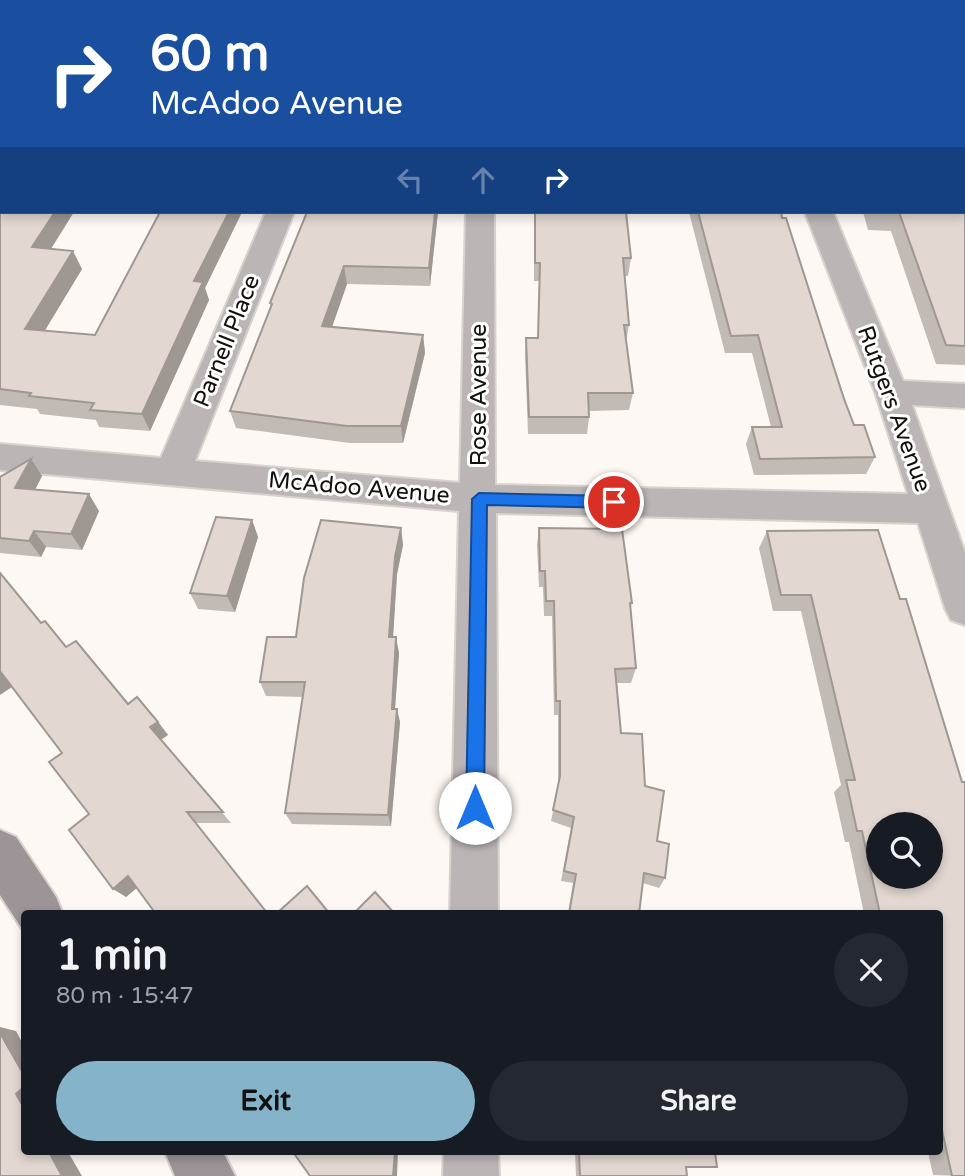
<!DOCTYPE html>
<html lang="en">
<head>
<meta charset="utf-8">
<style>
  body { margin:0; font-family:"Varela Round",sans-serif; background:#242831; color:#f1f3f6; height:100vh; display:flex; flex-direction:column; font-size:26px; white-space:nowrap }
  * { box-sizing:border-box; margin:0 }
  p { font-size:23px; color:#9ea1a6 }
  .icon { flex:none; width:38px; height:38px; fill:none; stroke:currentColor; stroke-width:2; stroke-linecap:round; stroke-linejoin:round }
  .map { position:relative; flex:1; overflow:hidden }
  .sheet { position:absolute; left:21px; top:910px; width:922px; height:245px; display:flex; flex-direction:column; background:#171b24; border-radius:7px; box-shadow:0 4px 10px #0003 }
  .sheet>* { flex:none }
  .banner { position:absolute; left:0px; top:0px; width:966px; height:214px; box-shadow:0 4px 10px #0003; background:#1a4fa0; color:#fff; overflow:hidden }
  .buttons { position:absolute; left:866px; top:812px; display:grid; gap:14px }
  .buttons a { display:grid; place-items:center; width:77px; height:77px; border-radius:50%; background:#171b24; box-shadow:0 4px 10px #0003; font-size:35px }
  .pin { position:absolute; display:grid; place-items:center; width:60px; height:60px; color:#fff; margin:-30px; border:4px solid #fff; border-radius:50%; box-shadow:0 2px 7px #0007 }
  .me { position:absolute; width:77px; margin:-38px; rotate:0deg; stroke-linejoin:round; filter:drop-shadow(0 0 5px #0008) }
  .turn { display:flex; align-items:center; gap:24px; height:147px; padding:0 35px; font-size:32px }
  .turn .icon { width:91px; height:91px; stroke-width:2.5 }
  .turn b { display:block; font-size:49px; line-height:60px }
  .lanes { display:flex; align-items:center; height:66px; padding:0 35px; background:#0003; justify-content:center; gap:35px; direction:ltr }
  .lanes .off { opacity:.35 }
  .round { display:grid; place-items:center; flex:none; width:74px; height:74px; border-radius:37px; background:#242831 }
  .overview { display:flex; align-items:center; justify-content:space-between; height:119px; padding:0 35px }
  h1 { font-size:42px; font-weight:800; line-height:52px }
  .action { display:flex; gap:14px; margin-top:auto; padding:14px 35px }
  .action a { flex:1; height:80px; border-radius:42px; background:#85b4ca; color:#111; font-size:28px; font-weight:800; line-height:80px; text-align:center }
  .action a+a { background:#242831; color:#f1f3f6 }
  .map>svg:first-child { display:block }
</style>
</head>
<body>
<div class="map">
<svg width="965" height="1176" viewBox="0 0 965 1176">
  <rect width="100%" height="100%" fill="#fef8f4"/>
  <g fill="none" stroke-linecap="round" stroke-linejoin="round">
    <defs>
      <g id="street">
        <polygon points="716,0 738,0 739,2 717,2"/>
        <rect x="0" y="121" width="2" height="16"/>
        <polygon points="266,212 294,212 195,461 460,483 466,212 494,212 495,485 908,494 875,392 805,212 833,212 903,381 965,384 965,408 912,405 965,553 965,625 951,620 945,608 918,523 496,513 498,914 450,914 459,511 0,470 0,444 161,458"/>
        <polygon points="444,1152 498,1152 499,1176 443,1176"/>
      </g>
      <g id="secondary">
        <polygon points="52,0 74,0 51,2"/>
        <polygon points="2,133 2,151 0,152 0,134"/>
        <polygon points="0,830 16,837 56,897 63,914 24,914 24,932 0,895"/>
        <polygon points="165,1152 223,1152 235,1176 175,1176"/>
      </g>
    </defs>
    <!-- street casing -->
    <use href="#street" stroke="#d8d3cf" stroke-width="4"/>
    <!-- secondary casing -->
    <use href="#secondary" stroke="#d8d3cf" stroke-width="4"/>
    <!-- street -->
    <use href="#street" fill="#bbb5b6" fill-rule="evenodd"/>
    <!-- secondary -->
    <use href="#secondary" fill="#9c9496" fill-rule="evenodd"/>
  </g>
  <!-- wall -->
  <g fill="#c2bab4" fill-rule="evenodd">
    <polygon points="210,0 705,0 706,2 210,2"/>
    <polygon points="757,0 965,0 965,365 936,364 891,231 868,230 863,212 964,212 964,2 757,2"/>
    <polygon points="0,164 51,248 82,269 44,331 95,335 160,212 242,212 205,288 209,300 150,431 99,427 96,420 40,414 37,409 0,405"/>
    <polygon points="438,212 430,286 347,284 332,327 423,335 425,353 403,443 350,443 236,428 230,411 271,308 270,303"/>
    <polygon points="534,212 626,212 631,258 628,276 625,276 629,325 626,342 633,393 629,410 589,411 589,417 587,434 528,434 525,355 526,338 538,338 539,281 534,281"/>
    <polygon points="689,212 781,212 854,425 875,457 866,474 754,475 746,444 752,427 771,427 752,353 725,353"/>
    <polygon points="42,476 35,490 99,511 82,550 46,547 41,557 0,553 0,477"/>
    <polygon points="252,520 258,537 235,612 198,609 190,593"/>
    <polygon points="401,528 403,545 397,574 393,637 399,653 395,709 400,722 391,826 292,824 285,813 303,697 266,696 260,682"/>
    <polygon points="539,528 632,603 630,609 636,668 631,683 617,683 621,733 645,786 665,878 659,888 643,883 639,914 568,914 573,883 561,881 571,828 551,821 558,788 558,715 554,715 552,616 544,616 543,587 539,587 537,545"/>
    <path d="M878 530 900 599H906L962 782H965V1176L933 1175 928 1152H940V914H864L849 842H845L834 792 841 785 801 611H773L759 548 767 531ZM878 824H931V877H878Z"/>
    <polygon points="41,623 128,704 158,722 168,735 161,740 231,823 196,823 137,888 126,897 62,753 12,686"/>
    <polygon points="575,1152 715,1152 686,1167 687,1176 576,1176"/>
  </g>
  <!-- shaded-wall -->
  <g fill="#9e9792">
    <polygon points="19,0 38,0 37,2 18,2"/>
    <polygon points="2,29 2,64 0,67 0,32"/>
    <polygon points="55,212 74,212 41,265 32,247"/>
    <polygon points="229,212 242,212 205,288 209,300 150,431 142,414 194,281"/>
    <polygon points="435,212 438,212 430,286 429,268"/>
    <polygon points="73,251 82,269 35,347 25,329"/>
    <polygon points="344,266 347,284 326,344 322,326"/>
    <polygon points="423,335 425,353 403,443 401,426"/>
    <polygon points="31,459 42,476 27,505 15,488"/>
    <polygon points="89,494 99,511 82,550 71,534"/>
    <polygon points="252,520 258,537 235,612 227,596"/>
    <polygon points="401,528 403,545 397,574 392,653 389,637 395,557"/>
    <polygon points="34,531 46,547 41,557 29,541"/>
    <polygon points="396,637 399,653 394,722 392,709"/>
    <polygon points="0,671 15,685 0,695"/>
    <polygon points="397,709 400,722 391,826 388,815"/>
    <polygon points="158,722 168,735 160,740 150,727"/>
    <polygon points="128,876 140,885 126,897 113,889"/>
    <polygon points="0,1027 16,1031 24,1046 24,1075 0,1033"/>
    <polygon points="24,1087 24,1108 16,1094"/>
    <polygon points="49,1152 68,1152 82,1176 62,1176"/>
    <polygon points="395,1152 398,1152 397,1176 393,1176"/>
  </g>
  <!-- building -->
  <g fill="#e2d8d1" stroke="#9e9792" stroke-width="2" fill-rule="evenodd">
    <polygon points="0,0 19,0 18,2 2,2 2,29 0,32"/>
    <polygon points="88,0 143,0 142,2 90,2"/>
    <polygon points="219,0 705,0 706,2 221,2"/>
    <polygon points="770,0 965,0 965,346 946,345 899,212 877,212 964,212 964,2 771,2"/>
    <polygon points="2,161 2,212 55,212 32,247 73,251 25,329 95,335 160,212 229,212 194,281 203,282 142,414 90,410 94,403 29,396 31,393 0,389 0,164"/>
    <polygon points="307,212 435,212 429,268 344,266 322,326 423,335 401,426 347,426 230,411 272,304 270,303"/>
    <polygon points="535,212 626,212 631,258 623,258 629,325 624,325 633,393 588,393 589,417 529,417 526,338 538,338 540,263 535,263"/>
    <polygon points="698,212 781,212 782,218 786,218 844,399 854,425 864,425 875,457 760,459 752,427 782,427 758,335 731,336"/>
    <polygon points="31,459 15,488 89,494 71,534 34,531 29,541 0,538 0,477"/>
    <polygon points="216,517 252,520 227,596 190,593"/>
    <polygon points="321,520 401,528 395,557 389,637 396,637 392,709 397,709 388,815 285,813 305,682 260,682 267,637 296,637 304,578"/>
    <polygon points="539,528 622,529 632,603 630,603 636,668 615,669 621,733 642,734 645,786 664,791 657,841 669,844 665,878 644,873 639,914 569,914 576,874 564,871 574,817 553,810 560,776 560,701 556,701 554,601 546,601 545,571 540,571"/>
    <path d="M878 530 900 599H906L962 782H965V1176H952L940 1121V914H880L862 831H857L846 780H855L811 595H781L767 531ZM878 824H931V877H878Z"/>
    <polygon points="0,573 41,623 45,621 66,647 76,641 128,704 137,697 158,722 150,727 223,812 187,812 268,914 156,914 128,876 113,889 69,830 89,814 49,762 62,753 0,671"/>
    <polygon points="307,886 330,914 276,914"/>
    <polygon points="375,892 395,914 353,914"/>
    <polygon points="0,1033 24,1075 24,1087 16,1094 24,1108 24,1152 49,1152 62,1176 0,1176"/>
    <polygon points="293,1152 395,1152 393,1176 310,1176"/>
    <polygon points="579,1152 715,1152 717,1167 686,1167 687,1176 580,1176"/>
  </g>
  <!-- route -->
  <polygon fill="#1a73e8" stroke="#114b97" stroke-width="2" points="479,493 614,496 621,502 614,508 487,505 484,808 482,814 475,817 469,814 466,808 472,499"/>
  <g text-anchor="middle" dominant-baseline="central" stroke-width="6" stroke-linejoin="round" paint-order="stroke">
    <!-- street labels -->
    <g font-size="23" fill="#130f0d" stroke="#fff">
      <text transform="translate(227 341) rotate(-68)">Parnell Place</text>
      <text transform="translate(479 395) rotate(-90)">Rose Avenue</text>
      <text transform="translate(894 409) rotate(70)">Rutgers Avenue</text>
      <text transform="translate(359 488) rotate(5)">McAdoo Avenue</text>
    </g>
  </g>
</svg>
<div class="buttons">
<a><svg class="icon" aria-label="search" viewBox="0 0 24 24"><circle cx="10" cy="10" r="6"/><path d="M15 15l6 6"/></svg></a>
</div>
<div class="pin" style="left:614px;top:502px;background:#d93025"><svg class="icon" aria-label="arrive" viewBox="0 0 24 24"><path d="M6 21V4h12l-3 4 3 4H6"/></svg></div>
<svg class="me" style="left:475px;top:808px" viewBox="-20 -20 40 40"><circle r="19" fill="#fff"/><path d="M0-13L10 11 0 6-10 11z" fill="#1a73e8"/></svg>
<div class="banner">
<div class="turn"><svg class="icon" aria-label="right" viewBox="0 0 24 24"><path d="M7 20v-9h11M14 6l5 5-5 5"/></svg><div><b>60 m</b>McAdoo Avenue</div></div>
<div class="lanes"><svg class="icon off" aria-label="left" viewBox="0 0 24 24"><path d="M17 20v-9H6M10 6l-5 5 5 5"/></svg><svg class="icon off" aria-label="ahead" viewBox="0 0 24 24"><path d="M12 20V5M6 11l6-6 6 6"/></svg><svg class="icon" aria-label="right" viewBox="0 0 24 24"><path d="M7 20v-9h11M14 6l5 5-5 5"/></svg></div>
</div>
<section class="sheet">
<div class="overview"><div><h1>1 min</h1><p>80 m · 15:47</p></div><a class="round"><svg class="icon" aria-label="close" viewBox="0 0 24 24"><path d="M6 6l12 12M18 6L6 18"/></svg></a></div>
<div class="action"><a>Exit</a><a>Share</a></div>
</section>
</div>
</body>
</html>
